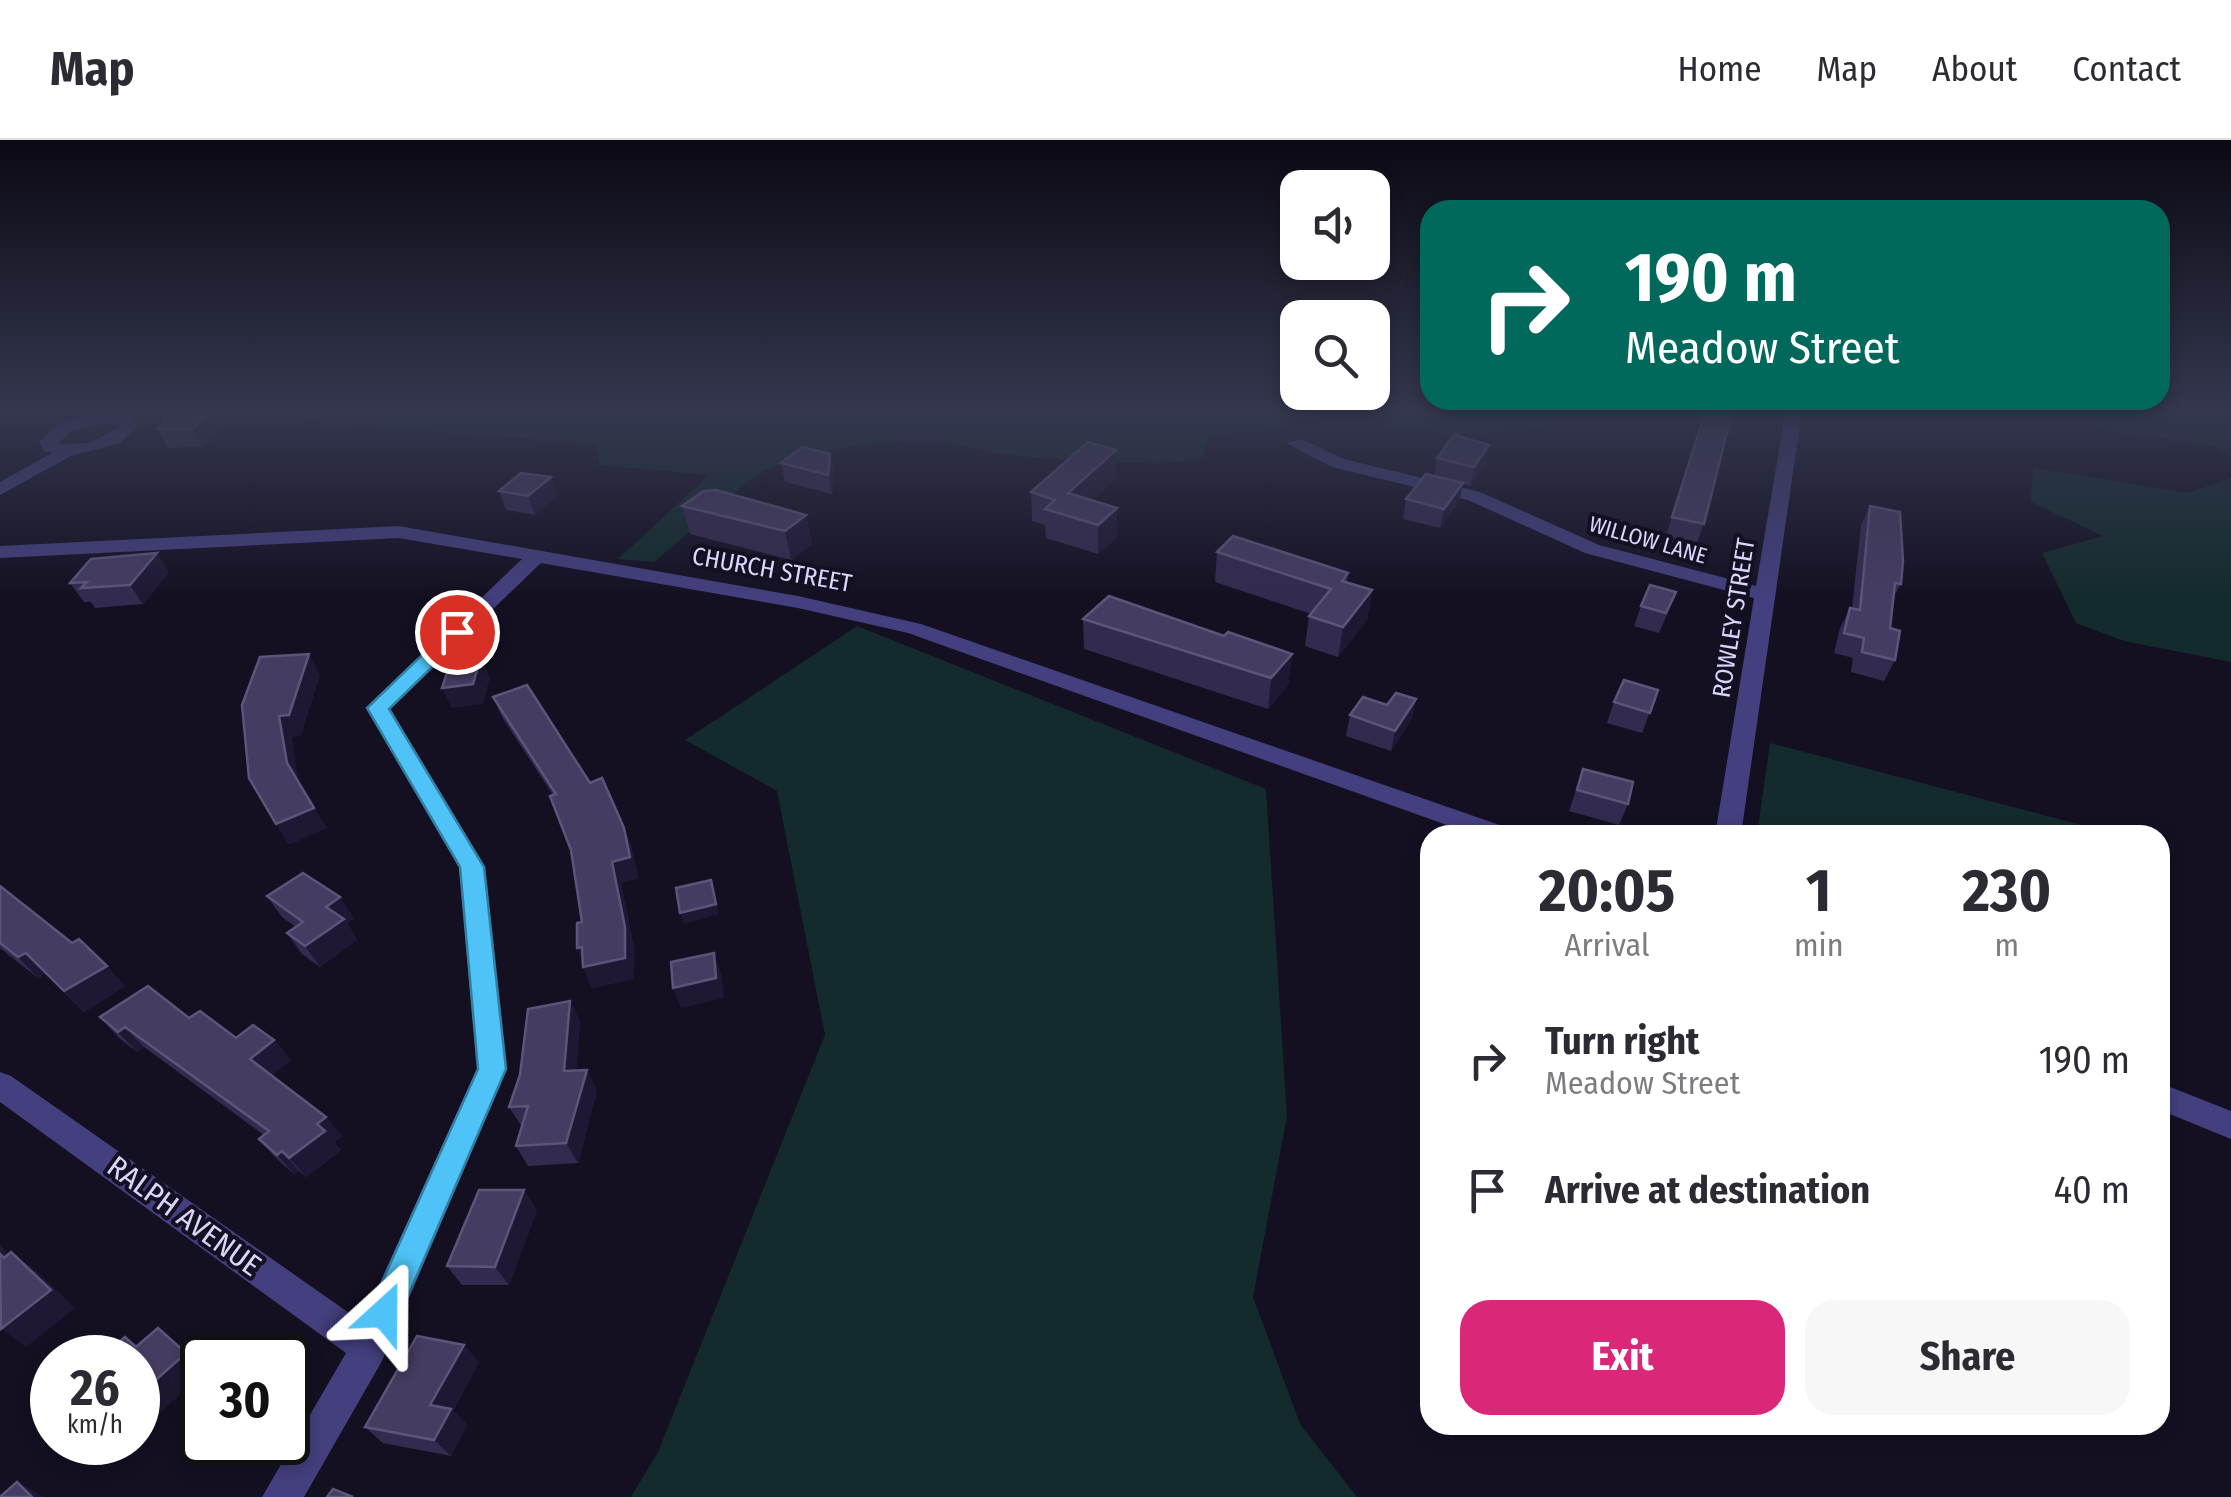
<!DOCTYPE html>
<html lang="en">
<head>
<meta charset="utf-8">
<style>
  body { margin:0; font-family:"Fira Sans Condensed",sans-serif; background:#f7f7f7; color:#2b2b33; height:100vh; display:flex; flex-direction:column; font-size:38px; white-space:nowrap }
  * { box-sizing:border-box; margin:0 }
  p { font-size:32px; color:#7c7c81 }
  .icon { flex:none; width:55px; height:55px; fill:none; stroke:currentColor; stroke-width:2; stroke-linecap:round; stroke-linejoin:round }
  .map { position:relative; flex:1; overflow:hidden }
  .details { position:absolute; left:1420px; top:685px; width:750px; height:610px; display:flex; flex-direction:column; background:#fff; border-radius:30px; box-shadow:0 5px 15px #0003 }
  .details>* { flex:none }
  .banner { position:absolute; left:1420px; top:60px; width:750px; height:210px; border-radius:30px; box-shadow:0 5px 15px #0003; background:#00695c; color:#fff; overflow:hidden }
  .fabs { position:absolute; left:1280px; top:30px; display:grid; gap:20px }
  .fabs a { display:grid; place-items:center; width:110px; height:110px; border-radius:20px; background:#fff; box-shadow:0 5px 15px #0003; font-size:50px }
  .speed { position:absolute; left:30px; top:1195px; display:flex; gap:20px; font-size:50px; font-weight:700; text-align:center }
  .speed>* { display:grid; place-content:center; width:130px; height:130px; border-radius:50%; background:#fff; box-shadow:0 5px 15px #0003; line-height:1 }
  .speed small { font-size:25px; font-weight:400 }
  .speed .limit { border:5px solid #111; border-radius:15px; background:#fff; color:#111 }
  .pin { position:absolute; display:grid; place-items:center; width:85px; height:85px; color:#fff; margin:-42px; border:5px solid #fff; border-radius:50%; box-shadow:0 2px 10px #0007 }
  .me { position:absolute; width:110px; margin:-55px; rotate:24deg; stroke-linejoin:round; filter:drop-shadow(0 0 8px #0008) }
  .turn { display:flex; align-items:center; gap:35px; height:210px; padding:0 40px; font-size:45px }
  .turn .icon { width:130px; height:130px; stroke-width:2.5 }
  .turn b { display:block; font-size:70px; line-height:85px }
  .eta { display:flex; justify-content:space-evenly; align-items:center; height:170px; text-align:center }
  .eta b { font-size:60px; font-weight:700; line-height:70px }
  .button { display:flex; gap:20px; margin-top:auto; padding:20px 40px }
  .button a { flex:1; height:115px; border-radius:30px; background:#db2777; color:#fff; font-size:40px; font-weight:700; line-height:115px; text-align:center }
  .button a+a { background:#f7f7f7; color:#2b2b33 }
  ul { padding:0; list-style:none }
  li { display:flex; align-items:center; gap:30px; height:130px; padding:0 40px }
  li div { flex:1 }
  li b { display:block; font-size:38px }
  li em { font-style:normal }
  header { display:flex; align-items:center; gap:60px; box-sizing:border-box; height:140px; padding:0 50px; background:#fff; border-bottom:2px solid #e1e1e2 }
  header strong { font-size:48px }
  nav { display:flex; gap:55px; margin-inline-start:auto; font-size:35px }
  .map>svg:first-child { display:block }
</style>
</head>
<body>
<header>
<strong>Map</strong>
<nav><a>Home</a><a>Map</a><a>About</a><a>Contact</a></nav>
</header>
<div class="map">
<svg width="2231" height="1357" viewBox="0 0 2231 1357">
  <rect width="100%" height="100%" fill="#141022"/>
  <!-- green -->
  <g fill="#132b2c">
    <polygon points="299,269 1576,269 1561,286 1451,295 1431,289 1332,284 1309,279 1269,291 1210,293 1201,319 1160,324 1070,321 1000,314 934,300 863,304 796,317 756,335 654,422 618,419 709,335 599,325 597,305 364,285 329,289"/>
    <polygon points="2089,269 2231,269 2231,316 2217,307 2084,286"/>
    <polygon points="2033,328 2189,353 2231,338 2231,522 2124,501 2076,483 2042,413 2103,396 2031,362"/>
    <polygon points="857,486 1266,649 1287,976 1253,1157 1300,1284 1357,1357 631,1357 658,1312 825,895 777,651 685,600"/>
    <polygon points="1770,603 2108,692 2108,695 1757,695"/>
  </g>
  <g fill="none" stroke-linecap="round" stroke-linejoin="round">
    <!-- minor -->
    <g fill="#443f7e" fill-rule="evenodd">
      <polygon points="1786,269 1802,269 1741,695 1715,695 1754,458 1585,413 1468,360 1332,327 1286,303 1301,299 1344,319 1480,352 1599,405 1756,446"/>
      <path d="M103 273 129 275 138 286 120 303 71 316 0 355V342L52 313 44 311 39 302 60 283ZM103 283 121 286 90 303 57 304 72 291Z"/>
      <polygon points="399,386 798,456 921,484 1511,689 1515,695 1475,695 908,493 798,468 541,423 390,568 485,727 507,929 382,1221 304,1357 262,1357 346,1213 0,962 0,932 11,936 362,1182 477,929 459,727 367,567 522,419 399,398 0,418 0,406"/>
      <polygon points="2160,943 2231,971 2231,999 2160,970"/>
    </g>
  </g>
  <!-- wall -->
  <g fill="#342a4f">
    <polygon points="173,269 228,269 232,278 202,307 168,308 158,289 164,284 161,279"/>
    <polygon points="1695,269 1733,269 1704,384 1697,403 1666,396 1702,279 1692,277"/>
    <polygon points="830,314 834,333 832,354 785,342 781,323"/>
    <polygon points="1437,318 1485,324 1470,346 1463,344 1459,362 1440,388 1403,379 1406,359 1434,336"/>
    <polygon points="551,337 557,356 535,375 506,370 499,351"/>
    <polygon points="1116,338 1092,360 1117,397 1098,414 1046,398 1045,385 1032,381 1031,352"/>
    <polygon points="682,366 806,375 812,404 791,420 690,394"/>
    <polygon points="1870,366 1901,444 1893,458 1890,488 1895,520 1884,541 1851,532 1853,518 1834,513 1840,488 1850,468 1852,468 1861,385"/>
    <polygon points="1217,412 1348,433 1347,442 1372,450 1367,480 1338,517 1305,506 1309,476 1311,474 1215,442"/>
    <polygon points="169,432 143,464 95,468 91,462 84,462 70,443"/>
    <polygon points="1641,466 1668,472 1659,493 1634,486"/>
    <polygon points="1083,479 1224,496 1292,514 1288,545 1268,569 1084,509"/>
    <polygon points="1658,550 1642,593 1607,583 1614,562"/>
    <polygon points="493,557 590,643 624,688 632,709 638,738 621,743 634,808 633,839 592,848 583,827 582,820 577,808 582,782 571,710 553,655 502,577"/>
    <polygon points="1416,559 1411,580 1391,611 1346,596 1350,575"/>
    <polygon points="1583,629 1628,664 1619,685 1569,671"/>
    <polygon points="0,746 125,846 84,872 45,833 38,838 0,808"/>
    <polygon points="267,756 354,778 347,783 357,800 320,827 302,814 287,793 296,787 282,777"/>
    <polygon points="570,861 580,882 576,930 597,950 578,1023 528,1026 516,1006 522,987 509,967"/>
    <polygon points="100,877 189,878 236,898 274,900 291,920 271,935 342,996 334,1002 341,1010 306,1037 299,1031 294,1034 276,1018 259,999 264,995 144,907 137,912 119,898"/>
    <polygon points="537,1070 509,1145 462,1145 447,1126"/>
    <polygon points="479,1222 453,1271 467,1285 451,1316 383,1303 365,1287"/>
  </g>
  <!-- shaded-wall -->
  <g fill="#1f1835">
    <polygon points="213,269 228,269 232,278 202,307 192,289"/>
    <polygon points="1489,305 1485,324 1470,346 1474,327"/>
    <polygon points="1116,310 1116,338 1073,378 1068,353"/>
    <polygon points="830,314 834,333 832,354 828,335"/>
    <polygon points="551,337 557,356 535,375 528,356"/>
    <polygon points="1463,343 1459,362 1440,388 1444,369"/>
    <polygon points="1117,368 1117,397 1098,414 1098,385"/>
    <polygon points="806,375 812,404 791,420 785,391"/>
    <polygon points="157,413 169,432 143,464 130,445"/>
    <polygon points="1372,450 1367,480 1338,517 1343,487"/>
    <polygon points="309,514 320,535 301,596 292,597 299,644 327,688 289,705 276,684 279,576"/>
    <polygon points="1292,514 1288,545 1268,569 1271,538"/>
    <polygon points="481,517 490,537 483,564 452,568 442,548"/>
    <polygon points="1416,559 1411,580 1391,611 1395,591"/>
    <polygon points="624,688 632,709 638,738 621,743 634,808 633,839 592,848 583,827 585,827 577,808 612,722"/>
    <polygon points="711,740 719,774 684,784 680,773"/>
    <polygon points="340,757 354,778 347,783 357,800 320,827 305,806 326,767"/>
    <polygon points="26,813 45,833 38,838 18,817"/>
    <polygon points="714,813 721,833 724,858 681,868 673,848"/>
    <polygon points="107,826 125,846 84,872 64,851"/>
    <polygon points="570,861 580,882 574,951 564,931"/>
    <polygon points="125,887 144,907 137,912 118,892"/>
    <polygon points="274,900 291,920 267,939 250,919"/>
    <polygon points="587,930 597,950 578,1023 566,1003"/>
    <polygon points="326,977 342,996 334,1002 341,1010 306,1037 289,1018 317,984"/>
    <polygon points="282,1011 299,1031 294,1034 277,1015"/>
    <polygon points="524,1050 537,1070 509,1145 495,1127"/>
    <polygon points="0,1105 28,1137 4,1118 0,1114"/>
    <polygon points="11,1112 36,1131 75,1168 26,1207 1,1189"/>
    <polygon points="158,1188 202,1226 202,1235 138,1293 138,1256"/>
    <polygon points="464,1205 479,1222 453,1271 467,1285 451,1316 434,1300 430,1265"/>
    <polygon points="112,1302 127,1302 121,1308"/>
    <polygon points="17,1342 44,1357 32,1357"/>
  </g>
  <!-- building -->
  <g fill="#463c62" stroke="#5d547a" stroke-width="2.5">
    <polygon points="173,269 213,269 192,289 158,289 169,279 161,279"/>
    <polygon points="1706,269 1733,269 1704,384 1672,377"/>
    <polygon points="1454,295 1489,305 1474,327 1437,318"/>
    <polygon points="1088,302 1116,310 1068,353 1117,368 1098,385 1045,369 1055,360 1031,352"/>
    <polygon points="802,307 830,314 828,335 781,323"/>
    <polygon points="521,333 551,337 528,356 499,351"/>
    <polygon points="1426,334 1463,343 1444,369 1406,359"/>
    <polygon points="716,350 806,375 785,391 682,366 704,351"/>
    <polygon points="1870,366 1900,372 1903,421 1901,444 1895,443 1890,488 1900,491 1895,520 1862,512 1864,498 1844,493 1850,468 1860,470"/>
    <polygon points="1233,396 1348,433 1342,441 1372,450 1343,487 1309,476 1331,449 1217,412"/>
    <polygon points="157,413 130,445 81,448 87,442 70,443 91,419"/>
    <polygon points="1650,445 1676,452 1666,473 1641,466"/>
    <polygon points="1109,456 1224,496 1228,492 1292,514 1271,538 1083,479"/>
    <polygon points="309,514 289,575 279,576 287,623 314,668 276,684 249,638 242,565 260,517"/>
    <polygon points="481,517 473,544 442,548 451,520"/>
    <polygon points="1624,540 1658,550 1650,573 1614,562"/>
    <polygon points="527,545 590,643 602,638 624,688 630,717 612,722 625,787 625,818 583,827 582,807 577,808 577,783 582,782 571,710 550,656 556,654 493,557"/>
    <polygon points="1396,553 1416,559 1395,591 1350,575 1363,557 1387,565"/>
    <polygon points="1583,629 1633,642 1628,664 1577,650"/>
    <polygon points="303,733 340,757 326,767 344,779 305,806 287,793 303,782 267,756"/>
    <polygon points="711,740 716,764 680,773 676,748"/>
    <polygon points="0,746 72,803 79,799 107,826 64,851 26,813 18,817 0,803"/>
    <polygon points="714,813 716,838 673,848 671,822"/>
    <polygon points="148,846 189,878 200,871 236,898 253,885 274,900 250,919 326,977 317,984 325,991 289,1018 282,1011 277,1015 259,999 269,991 125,887 118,892 100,877"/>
    <polygon points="570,861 564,931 587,930 566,1003 516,1006 528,966 509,967 520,935 528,869"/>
    <polygon points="479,1050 524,1050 495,1127 447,1126"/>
    <polygon points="11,1112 51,1150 1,1189 0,1114 4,1118"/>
    <polygon points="158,1188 186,1213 138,1256 138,1218 101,1218 125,1197 136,1207"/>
    <polygon points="417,1196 464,1205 430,1265 451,1269 434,1300 365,1287"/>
    <polygon points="17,1342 32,1357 0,1357"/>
    <polygon points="333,1349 353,1357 327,1357"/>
  </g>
  <!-- sky -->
  <linearGradient id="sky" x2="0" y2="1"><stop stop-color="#0b0913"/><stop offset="0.59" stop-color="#34374f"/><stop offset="1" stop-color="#34374f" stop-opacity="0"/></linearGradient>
  <rect width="2231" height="459" fill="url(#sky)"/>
  <!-- route -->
  <polygon fill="#4fc3f7" stroke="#337fa1" stroke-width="2.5" points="457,486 464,488 464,496 389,569 484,727 506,929 396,1184 384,1189 373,1184 368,1173 478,929 460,727 367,568 450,488"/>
  <g text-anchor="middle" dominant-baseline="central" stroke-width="8" stroke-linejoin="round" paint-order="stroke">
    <!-- far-street labels -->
    <g font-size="22" fill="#dbd4fc" stroke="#141022">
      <text transform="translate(1648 400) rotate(16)">WILLOW LANE</text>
    </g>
    <!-- street labels -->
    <g font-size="25" fill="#dbd4fc" stroke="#141022">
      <text transform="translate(772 430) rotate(10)">CHURCH STREET</text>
      <text transform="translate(1734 478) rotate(-81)">ROWLEY STREET</text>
    </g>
    <!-- near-street labels -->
    <g font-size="30" fill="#dbd4fc" stroke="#141022">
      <text transform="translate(184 1076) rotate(36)">RALPH AVENUE</text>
    </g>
  </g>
</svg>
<div class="fabs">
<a><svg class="icon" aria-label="sound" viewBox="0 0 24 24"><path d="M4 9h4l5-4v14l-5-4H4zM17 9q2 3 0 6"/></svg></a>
<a><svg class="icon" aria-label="search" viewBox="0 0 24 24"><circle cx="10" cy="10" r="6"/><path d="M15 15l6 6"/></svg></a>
</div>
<div class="speed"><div>26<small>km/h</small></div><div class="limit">30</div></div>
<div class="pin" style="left:457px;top:492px;background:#d93025"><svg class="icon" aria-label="arrive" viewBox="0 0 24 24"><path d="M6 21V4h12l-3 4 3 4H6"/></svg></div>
<svg class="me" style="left:384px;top:1173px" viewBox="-20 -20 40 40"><path d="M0-17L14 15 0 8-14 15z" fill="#4fc3f7" stroke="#fff" stroke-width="4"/></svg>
<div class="banner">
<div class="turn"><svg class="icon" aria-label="right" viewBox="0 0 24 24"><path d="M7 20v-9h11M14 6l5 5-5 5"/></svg><div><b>190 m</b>Meadow Street</div></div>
</div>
<section class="details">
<div class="eta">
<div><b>20:05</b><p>Arrival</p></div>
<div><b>1</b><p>min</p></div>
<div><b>230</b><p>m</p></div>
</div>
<ul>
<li><svg class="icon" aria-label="right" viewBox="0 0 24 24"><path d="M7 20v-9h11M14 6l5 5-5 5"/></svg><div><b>Turn right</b><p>Meadow Street</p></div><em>190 m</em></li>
<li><svg class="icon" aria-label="arrive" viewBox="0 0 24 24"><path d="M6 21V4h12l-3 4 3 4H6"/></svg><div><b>Arrive at destination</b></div><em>40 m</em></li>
</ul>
<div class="button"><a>Exit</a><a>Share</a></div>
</section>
</div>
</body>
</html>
